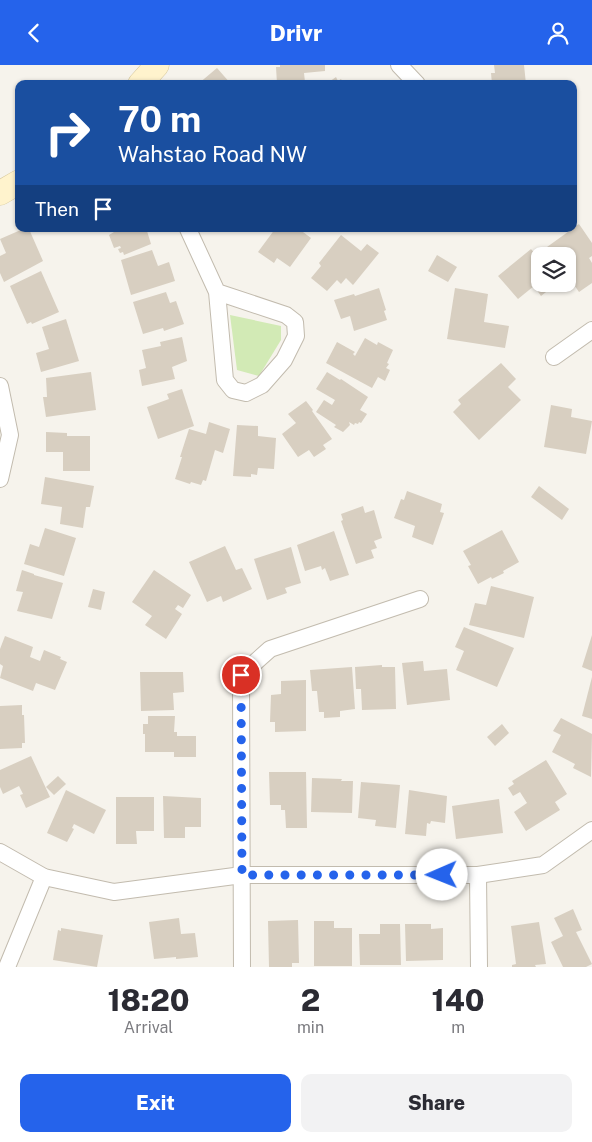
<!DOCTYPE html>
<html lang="en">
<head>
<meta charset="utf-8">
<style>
  body { margin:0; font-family:"Public Sans",sans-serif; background:#f2f2f3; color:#2b2b33; height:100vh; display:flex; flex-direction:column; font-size:19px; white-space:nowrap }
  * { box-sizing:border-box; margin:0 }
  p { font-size:16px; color:#7c7c81 }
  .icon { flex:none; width:28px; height:28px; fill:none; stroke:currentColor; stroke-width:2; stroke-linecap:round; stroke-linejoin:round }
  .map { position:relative; height:902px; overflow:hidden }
  .drawer { display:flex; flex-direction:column; background:#fff; flex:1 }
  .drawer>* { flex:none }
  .top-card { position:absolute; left:15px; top:15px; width:562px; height:152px; border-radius:10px; box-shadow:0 1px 4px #0004; background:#1a4fa0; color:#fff; overflow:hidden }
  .controls { position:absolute; left:531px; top:182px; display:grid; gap:10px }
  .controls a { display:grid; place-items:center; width:45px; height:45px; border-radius:10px; background:#fff; box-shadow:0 1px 4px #0004; font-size:25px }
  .pin { position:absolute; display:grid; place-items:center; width:42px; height:42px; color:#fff; margin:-21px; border:2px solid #fff; border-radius:50%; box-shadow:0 1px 5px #0007 }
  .me { position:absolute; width:55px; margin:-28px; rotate:269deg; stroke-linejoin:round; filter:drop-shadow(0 0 4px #0008) }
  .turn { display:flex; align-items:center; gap:18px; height:105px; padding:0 20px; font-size:22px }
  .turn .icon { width:65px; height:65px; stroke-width:2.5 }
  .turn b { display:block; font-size:35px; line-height:42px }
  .then { display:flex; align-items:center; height:48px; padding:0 20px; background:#0003; gap:10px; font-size:19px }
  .eta { display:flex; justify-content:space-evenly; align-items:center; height:85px; text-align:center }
  .eta b { font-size:30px; font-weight:800; line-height:35px }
  .primary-button { display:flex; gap:10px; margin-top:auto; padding:10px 20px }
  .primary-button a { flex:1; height:58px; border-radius:10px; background:#2563eb; color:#fff; font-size:20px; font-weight:800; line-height:58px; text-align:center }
  .primary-button a+a { background:#f2f2f3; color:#2b2b33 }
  header { display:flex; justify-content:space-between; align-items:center; height:65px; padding:0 20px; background:#2563eb; color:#fff; font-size:22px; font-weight:800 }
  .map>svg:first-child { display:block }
</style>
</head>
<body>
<header><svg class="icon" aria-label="back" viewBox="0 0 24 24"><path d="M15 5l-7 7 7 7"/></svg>Drivr<svg class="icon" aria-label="person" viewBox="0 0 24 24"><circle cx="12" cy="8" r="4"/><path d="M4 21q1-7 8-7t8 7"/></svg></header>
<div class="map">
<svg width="592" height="902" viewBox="0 0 592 902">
  <rect width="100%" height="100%" fill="#f6f3ec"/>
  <!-- green -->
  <polygon fill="#d2eab5" points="230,250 281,261 281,275 259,311 237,305"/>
  <!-- building -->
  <g fill="#d8cfc1">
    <polygon points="280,0 325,0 325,6 304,8 305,17 277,19 276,2 280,2"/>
    <polygon points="494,0 524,0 526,19 492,19 491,8 495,8"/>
    <polygon points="217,3 231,19 198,19"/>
    <polygon points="336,12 338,16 341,14 344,19 326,19"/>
    <polygon points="579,159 592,178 592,191 589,193 592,198 592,218 579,227 568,211 568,191 553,191 547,182"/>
    <polygon points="23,164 29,164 43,196 4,217 0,208 0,191 6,188 0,174"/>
    <polygon points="113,164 152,164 147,166 151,179 124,190 123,187 120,188 118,184 121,183 120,181 114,183 109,170 114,167"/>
    <polygon points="275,164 299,164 311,173 290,202 277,193 274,198 258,187"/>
    <polygon points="341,170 361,186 367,179 379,188 353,220 346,213 341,219 337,215 327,226 311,213 321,201 319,198"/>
    <polygon points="531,184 540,195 540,219 556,219 541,231 534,221 518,234 498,211"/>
    <polygon points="152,185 158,201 169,197 175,216 131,230 121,195"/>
    <polygon points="437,190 457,202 448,217 428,206"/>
    <polygon points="41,206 59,247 32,259 31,257 27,259 10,221"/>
    <polygon points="379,223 386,245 384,246 387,255 354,266 350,251 341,254 334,235 354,229 355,231"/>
    <polygon points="455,223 488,229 484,257 509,261 505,283 447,274"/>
    <polygon points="166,227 170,238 176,236 184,259 164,266 163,263 143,269 133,237"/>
    <polygon points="66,254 79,296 41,307 36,288 49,284 42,262"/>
    <polygon points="182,272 187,296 172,302 175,314 142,321 139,305 146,303 142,285 161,281 160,277"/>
    <polygon points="365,273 377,280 378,277 393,285 387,298 389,299 386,303 390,305 385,316 378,312 372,323 326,298 337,277 355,287 353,289 355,291"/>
    <polygon points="501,298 516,314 508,322 521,335 479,375 453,347 461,339 458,335"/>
    <polygon points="91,307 96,345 46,352 43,332 47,332 46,313"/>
    <polygon points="327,307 340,315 341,314 368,332 360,345 367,349 361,358 359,357 358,359 355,358 354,360 349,357 350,360 343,367 334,362 336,360 316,347 324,335 332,340 335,335 316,324"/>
    <polygon points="182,324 194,361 158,374 147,342 169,334 167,329"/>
    <polygon points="306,336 313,345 312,346 332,374 323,380 326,384 314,392 309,385 298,392 282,369 296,358 288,349"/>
    <polygon points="551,340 572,344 571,352 592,356 586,389 544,382"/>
    <polygon points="209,357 230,364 223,388 215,385 206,416 203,415 201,420 191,417 190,419 175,414 182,392 180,392 189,364 206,369"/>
    <polygon points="237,360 258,361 258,371 276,373 274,404 258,403 257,410 251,409 251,412 233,411"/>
    <polygon points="46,367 67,368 67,371 90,371 90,406 63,406 63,387 46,387"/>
    <polygon points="45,412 94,421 90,442 86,442 83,463 60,459 62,442 41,439"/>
    <polygon points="539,421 569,444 562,455 531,432"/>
    <polygon points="407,426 442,439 440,447 444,448 433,480 412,472 415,461 394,453 401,434 404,435"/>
    <polygon points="363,441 365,448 374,445 382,473 374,476 377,483 371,485 374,493 356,499 341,456 343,455 341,449"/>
    <polygon points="45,463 76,473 64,511 24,499 30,479 39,482"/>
    <polygon points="502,465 519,497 503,506 504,508 492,514 491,512 478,519 468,501 471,500 463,486"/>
    <polygon points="334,466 349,510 330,516 325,503 322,505 321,501 305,506 297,480"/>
    <polygon points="225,481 236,505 242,503 252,524 223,537 221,531 207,537 189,497"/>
    <polygon points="291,482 301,518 285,523 287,528 267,535 254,494"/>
    <polygon points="22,505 34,509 34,510 63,518 52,554 17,546 23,527 16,526"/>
    <polygon points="154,505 191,530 183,543 178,540 175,544 182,549 166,574 145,560 152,551 132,537"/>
    <polygon points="491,521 534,532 524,573 469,560 475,538 486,540"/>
    <polygon points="93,524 105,527 101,545 88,542"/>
    <polygon points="464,562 514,583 497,622 456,605 464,586 455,582"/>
    <polygon points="592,570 592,606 582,602"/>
    <polygon points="5,571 33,582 30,592 40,596 44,585 61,592 60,594 67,597 55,625 36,618 33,626 0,613 3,601 0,599 0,584"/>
    <polygon points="423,596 424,606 447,604 450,635 407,640 402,598"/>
    <polygon points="382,600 382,602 395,602 396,644 362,645 361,624 356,624 355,602"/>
    <polygon points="352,602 355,644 340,646 340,652 324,653 324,647 319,647 317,626 312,626 310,605"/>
    <polygon points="140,607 183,607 184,627 173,628 174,645 141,646"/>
    <polygon points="592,612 592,654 582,651"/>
    <polygon points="306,615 306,666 275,667 275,657 270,657 271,630 281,629 281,616"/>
    <polygon points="22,640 22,650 24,650 25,678 22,678 22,683 0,684 0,641"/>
    <polygon points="148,651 175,651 174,667 177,667 177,671 196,671 196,692 174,692 174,687 145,687 145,669 143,669 143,659 148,659"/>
    <polygon points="561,653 592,669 591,712 573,703 575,699 552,687 561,670 553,666"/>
    <polygon points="502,659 509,668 495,681 487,672"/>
    <polygon points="31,691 50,732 26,743 20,730 23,729 19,721 3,729 0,722 0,705"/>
    <polygon points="546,695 567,729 555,737 560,745 526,766 514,747 527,738 520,727 513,731 508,723 514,719 512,716"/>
    <polygon points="269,707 306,707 307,763 286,763 285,745 281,745 281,740 270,740"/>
    <polygon points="58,711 66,719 54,730 46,722"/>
    <polygon points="312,713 342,714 341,716 353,716 352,748 311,747"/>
    <polygon points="361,717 400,720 396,763 375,761 376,755 358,753"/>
    <polygon points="66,725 106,745 94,769 74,759 72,763 74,764 67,777 47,768"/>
    <polygon points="409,725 447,731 445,758 431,756 430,759 427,758 426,771 405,769"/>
    <polygon points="163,731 201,733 201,762 185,762 185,773 164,773"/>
    <polygon points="116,732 154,732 154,766 136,766 137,779 116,779"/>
    <polygon points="499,734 503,768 456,774 452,741"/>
    <polygon points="573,844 582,865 576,867 592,899 586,902 563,902 551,877 563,871 554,853"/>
    <polygon points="179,853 181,869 195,868 198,892 176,894 176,892 154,894 149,857"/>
    <polygon points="298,855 299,898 292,898 292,902 269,902 268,856"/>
    <polygon points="314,856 334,856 334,863 352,863 352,901 314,901"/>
    <polygon points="539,857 546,899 535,900 536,902 512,902 512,900 516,899 511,861"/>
    <polygon points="380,859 400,859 401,900 360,900 359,869 380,869"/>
    <polygon points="405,859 431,859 431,864 443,863 443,895 406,896"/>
    <polygon points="61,863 103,870 97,902 53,895 58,865 61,866"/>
  </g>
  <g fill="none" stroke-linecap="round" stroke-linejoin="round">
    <defs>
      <g id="street">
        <polyline points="399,0 417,19"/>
        <polyline points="188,164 217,227 225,315 233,325 246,328 262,320 284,295 296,271 295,257 286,250 217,227"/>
        <polyline points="554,292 592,265"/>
        <polyline points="0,321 10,370 0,414"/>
        <polyline points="0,787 44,812 114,827 242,810 478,810 543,800 592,765"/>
        <polyline points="478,810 479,902"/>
        <polyline points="7,902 44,812"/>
        <polyline points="242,902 241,610 270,584 420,534"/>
      </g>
      <g id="secondary">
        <polyline points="140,19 157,0"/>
        <polyline points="0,128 19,117"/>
      </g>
    </defs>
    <!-- street casing -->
    <use href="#street" stroke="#c2bbae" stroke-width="18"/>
    <!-- secondary casing -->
    <use href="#secondary" stroke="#d6c79b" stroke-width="25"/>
    <!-- street -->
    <use href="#street" stroke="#fff" stroke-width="16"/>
    <!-- secondary -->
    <use href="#secondary" stroke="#fff3cd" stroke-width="24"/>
  </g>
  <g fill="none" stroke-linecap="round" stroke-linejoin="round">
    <!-- route -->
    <polyline stroke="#2563eb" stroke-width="9" stroke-dasharray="0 16.2" points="241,610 242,810 442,810"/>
  </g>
</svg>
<div class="controls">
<a><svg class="icon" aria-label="layers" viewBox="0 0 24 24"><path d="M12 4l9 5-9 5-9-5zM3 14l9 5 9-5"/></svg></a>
</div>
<div class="pin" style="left:241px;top:610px;background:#d93025"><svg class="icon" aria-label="arrive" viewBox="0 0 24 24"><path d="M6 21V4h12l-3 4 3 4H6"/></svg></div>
<svg class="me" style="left:442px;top:810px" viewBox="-20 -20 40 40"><circle r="19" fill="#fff"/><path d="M0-13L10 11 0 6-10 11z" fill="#2563eb"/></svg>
<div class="top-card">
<div class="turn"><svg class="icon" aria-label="right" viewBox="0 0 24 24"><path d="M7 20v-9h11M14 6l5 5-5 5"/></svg><div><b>70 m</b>Wahstao Road NW</div></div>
<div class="then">Then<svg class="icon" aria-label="arrive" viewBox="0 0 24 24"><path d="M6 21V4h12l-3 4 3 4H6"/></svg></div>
</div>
</div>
<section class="drawer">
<div class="eta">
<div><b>18:20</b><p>Arrival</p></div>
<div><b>2</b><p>min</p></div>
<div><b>140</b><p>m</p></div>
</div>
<div class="primary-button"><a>Exit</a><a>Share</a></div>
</section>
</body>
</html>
